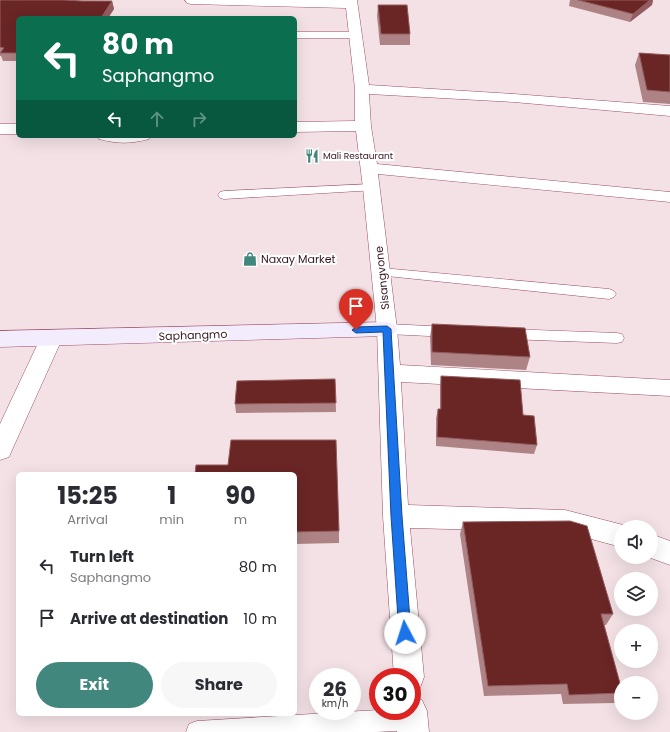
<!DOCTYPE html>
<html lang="en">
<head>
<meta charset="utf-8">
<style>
  body { margin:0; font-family:Poppins,sans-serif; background:#f7f7f7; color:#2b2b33; height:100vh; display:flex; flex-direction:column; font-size:15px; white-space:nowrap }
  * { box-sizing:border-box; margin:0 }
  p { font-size:13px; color:#7c7c81 }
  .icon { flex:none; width:22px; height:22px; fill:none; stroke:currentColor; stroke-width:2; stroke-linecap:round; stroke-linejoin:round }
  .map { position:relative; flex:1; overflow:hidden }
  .drawer { position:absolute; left:16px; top:472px; width:281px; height:244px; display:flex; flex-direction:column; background:#fff; border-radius:6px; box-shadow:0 4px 16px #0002 }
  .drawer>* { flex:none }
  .top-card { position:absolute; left:16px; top:16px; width:281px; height:122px; border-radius:6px; box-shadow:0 4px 16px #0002; background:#0b6e4f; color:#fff; overflow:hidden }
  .fabs { position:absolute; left:614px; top:520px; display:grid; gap:8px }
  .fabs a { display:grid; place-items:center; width:44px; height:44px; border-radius:50%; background:#fff; box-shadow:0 4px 16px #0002; font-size:20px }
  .speed { position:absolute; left:309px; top:668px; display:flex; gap:8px; font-size:20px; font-weight:700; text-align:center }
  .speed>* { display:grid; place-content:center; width:52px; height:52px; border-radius:50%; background:#fff; box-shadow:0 4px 16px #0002; line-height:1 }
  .speed small { font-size:10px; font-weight:400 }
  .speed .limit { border:6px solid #d22; background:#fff; color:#111 }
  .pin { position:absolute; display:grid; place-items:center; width:34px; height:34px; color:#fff; margin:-41px -17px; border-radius:50% 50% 50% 0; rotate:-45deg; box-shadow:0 0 4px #0007 }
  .pin .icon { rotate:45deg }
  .me { position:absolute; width:44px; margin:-22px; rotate:355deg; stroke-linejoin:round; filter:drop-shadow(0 0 3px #0008) }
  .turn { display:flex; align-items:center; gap:14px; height:84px; padding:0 20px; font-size:18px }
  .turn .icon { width:52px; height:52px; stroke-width:2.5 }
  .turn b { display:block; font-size:28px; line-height:34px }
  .lanes { display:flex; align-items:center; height:38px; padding:0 20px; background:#0003; justify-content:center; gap:20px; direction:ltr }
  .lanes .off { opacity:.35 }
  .eta { display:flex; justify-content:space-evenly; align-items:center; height:68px; text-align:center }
  .eta b { font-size:24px; font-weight:700; line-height:28px }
  .action { display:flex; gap:8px; margin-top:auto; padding:8px 20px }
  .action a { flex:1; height:46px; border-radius:24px; background:#42877d; color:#fff; font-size:16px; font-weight:700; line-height:46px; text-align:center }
  .action a+a { background:#f7f7f7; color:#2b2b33 }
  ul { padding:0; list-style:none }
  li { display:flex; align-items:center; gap:12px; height:52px; padding:0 20px }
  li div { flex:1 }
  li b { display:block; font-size:15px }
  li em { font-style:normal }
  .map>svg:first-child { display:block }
</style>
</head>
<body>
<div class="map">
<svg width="670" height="732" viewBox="0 0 670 732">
  <rect width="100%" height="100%" fill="#f3e1e5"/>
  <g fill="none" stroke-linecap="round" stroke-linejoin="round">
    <defs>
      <g id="lane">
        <polygon points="295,32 355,32 359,35 355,38 295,38"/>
        <polygon points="372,184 376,186 378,188 376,190 224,199 220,198 218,195 220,192 224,191"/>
        <polygon points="382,268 609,289 614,291 616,294 614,297 609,299 377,275 375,272 377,269"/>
        <polygon points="387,324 450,327 455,328 457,332 455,336 450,337 387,334 382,333 380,329 382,325"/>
        <polygon points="506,329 617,333 622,334 624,338 622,342 617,343 506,339 501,338 499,334 501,330"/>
        <polygon points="412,708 420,711 423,719 420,727 412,730 376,732 186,732 189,724 197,721 378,710 412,711"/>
      </g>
      <g id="street">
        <polygon points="185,0 357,0 369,85 514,94 670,106 670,116 514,102 369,94 371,126 377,164 670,192 670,202 378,174 397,329 400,365 670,380 670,396 401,382 408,505 565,510 631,527 621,527 621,547 565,532 410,528 424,677 420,688 412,691 412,677 394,677 383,516 377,329 363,188 356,131 295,132 295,122 355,121 355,89 346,8 191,4 187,3"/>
        <rect x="0" y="124" width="18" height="10"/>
        <path d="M97 136H151L149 139C130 144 118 144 99 139Z"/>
        <polygon points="51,331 59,334 62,339 12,450 9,457 0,460 0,424 40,339 43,334"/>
        <polygon points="651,534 670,541 670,565 648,557 651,557"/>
        <polygon points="412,696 422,700 427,711 429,732 397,732 395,711 412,711"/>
      </g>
      <polygon id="secondary" points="387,322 394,324 397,329 394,334 387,336 0,347 0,331"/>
    </defs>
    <!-- lane casing -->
    <use href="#lane" stroke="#9b4f65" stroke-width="1"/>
    <!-- street casing -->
    <use href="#street" stroke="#9b4f65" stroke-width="1"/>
    <!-- secondary casing -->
    <use href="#secondary" stroke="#9b4f65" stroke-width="1"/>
    <!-- lane -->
    <use href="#lane" fill="#fff" fill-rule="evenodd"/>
    <!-- street -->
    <use href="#street" fill="#fff" fill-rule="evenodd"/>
    <!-- secondary -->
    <use href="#secondary" fill="#f3ecfd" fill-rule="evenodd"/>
  </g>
  <!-- wall -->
  <g fill="#ae8385">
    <polygon points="0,0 112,1 114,9 108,18 18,18 18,61 3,61 1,56 0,56"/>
    <polygon points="570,0 653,0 652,5 630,22 569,6"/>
    <polygon points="378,5 410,34 410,45 380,45 377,16"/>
    <polygon points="639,53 670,55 670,104 643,102 635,65"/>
    <polygon points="432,324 530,357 526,370 431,365 430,337"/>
    <polygon points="441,376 523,415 537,445 534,454 436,446 436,418 438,409 440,409 440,386"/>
    <polygon points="335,379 336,412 236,413 235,404"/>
    <polygon points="295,474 339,531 339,543 295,544"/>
    <polygon points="463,522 613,614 606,625 604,625 621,687 621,695 615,703 563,704 561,694 484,696 460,534"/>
  </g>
  <!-- shaded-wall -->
  <g fill="#935d5f">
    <polygon points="650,0 653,0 652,5 630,22 633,14"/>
    <polygon points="112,1 114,9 108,18 101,18"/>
  </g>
  <!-- building -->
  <g fill="#6a2525" stroke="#935d5f">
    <polygon points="0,0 64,0 82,1 112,1 101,18 18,18 18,53 0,53 4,48 0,47"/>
    <polygon points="578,0 650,0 633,14"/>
    <polygon points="378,5 407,5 410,34 381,34"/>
    <polygon points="639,53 670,55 670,92 647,90"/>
    <polygon points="432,324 525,328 530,357 432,352"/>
    <polygon points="441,376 520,380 523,415 534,416 537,445 437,437 438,409 441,409"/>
    <polygon points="335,379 336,403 235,404 237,381"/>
    <polygon points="231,440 336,440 339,531 295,532 295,474 195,474 196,465 228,465"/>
    <polygon points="570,521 587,526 613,614 601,614 621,687 621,693 569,695 567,684 488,686 463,522"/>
  </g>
  <!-- route -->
  <polygon fill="#1a73e8" stroke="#114b97" points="387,326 391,329 402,516 411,633 410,637 405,639 401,637 399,633 391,516 383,332 356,333 352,330 356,327"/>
  <!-- icons -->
  <defs>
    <symbol id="restaurant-bare" viewBox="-9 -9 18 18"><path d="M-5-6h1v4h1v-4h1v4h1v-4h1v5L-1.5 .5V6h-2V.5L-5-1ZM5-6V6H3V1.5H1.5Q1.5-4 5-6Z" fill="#42877d" stroke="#fff" stroke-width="2.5" paint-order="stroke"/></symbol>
    <symbol id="shop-bare" viewBox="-9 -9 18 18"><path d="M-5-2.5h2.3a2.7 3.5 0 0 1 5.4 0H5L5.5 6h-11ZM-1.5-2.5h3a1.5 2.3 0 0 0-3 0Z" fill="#42877d" stroke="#fff" stroke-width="2.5" paint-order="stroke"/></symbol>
  </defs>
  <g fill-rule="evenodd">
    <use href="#restaurant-bare" x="302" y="146" width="20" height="20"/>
    <use href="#shop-bare" x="240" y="249" width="20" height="20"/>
  </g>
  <g text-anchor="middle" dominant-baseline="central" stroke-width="4" stroke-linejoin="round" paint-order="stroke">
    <!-- far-poi labels -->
    <g font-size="9" fill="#361720" stroke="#fff" text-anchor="start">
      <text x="323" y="156">Mali Restaurant</text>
    </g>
    <!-- poi labels -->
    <g font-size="11" fill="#361720" stroke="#fff" text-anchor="start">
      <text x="261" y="259">Naxay Market</text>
    </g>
    <!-- street labels -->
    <g font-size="11" fill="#361720" stroke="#fff">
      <text transform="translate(382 278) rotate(-96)">Sisangvone</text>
      <text transform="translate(193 335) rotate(-2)">Saphangmo</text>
    </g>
  </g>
</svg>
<div class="fabs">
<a><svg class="icon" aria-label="sound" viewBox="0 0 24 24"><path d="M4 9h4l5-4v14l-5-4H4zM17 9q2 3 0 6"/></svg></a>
<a><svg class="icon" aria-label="layers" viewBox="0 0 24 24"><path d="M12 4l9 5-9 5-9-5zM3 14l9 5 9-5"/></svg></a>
<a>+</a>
<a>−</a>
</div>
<div class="speed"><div>26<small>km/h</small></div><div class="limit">30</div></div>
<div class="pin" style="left:356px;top:330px;background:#d93025"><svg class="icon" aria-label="arrive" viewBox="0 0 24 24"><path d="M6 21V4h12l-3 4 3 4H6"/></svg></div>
<svg class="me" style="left:405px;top:633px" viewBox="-20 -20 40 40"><circle r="19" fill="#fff"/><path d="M0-13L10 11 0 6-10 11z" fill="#1a73e8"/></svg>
<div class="top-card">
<div class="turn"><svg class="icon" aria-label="left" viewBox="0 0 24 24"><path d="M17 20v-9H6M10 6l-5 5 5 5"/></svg><div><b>80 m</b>Saphangmo</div></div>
<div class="lanes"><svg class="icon" aria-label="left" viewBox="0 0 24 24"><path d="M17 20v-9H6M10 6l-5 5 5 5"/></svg><svg class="icon off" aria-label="ahead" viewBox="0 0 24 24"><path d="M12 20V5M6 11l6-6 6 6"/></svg><svg class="icon off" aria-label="right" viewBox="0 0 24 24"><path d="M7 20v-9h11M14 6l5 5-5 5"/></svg></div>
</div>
<section class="drawer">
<div class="eta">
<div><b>15:25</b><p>Arrival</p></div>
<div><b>1</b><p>min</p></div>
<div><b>90</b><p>m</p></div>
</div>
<ul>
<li><svg class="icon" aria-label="left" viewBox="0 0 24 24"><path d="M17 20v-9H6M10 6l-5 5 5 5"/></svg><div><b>Turn left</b><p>Saphangmo</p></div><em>80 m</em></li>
<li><svg class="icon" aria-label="arrive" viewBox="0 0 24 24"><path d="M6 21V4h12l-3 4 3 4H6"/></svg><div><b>Arrive at destination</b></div><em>10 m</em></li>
</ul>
<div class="action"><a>Exit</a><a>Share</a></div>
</section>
</div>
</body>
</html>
